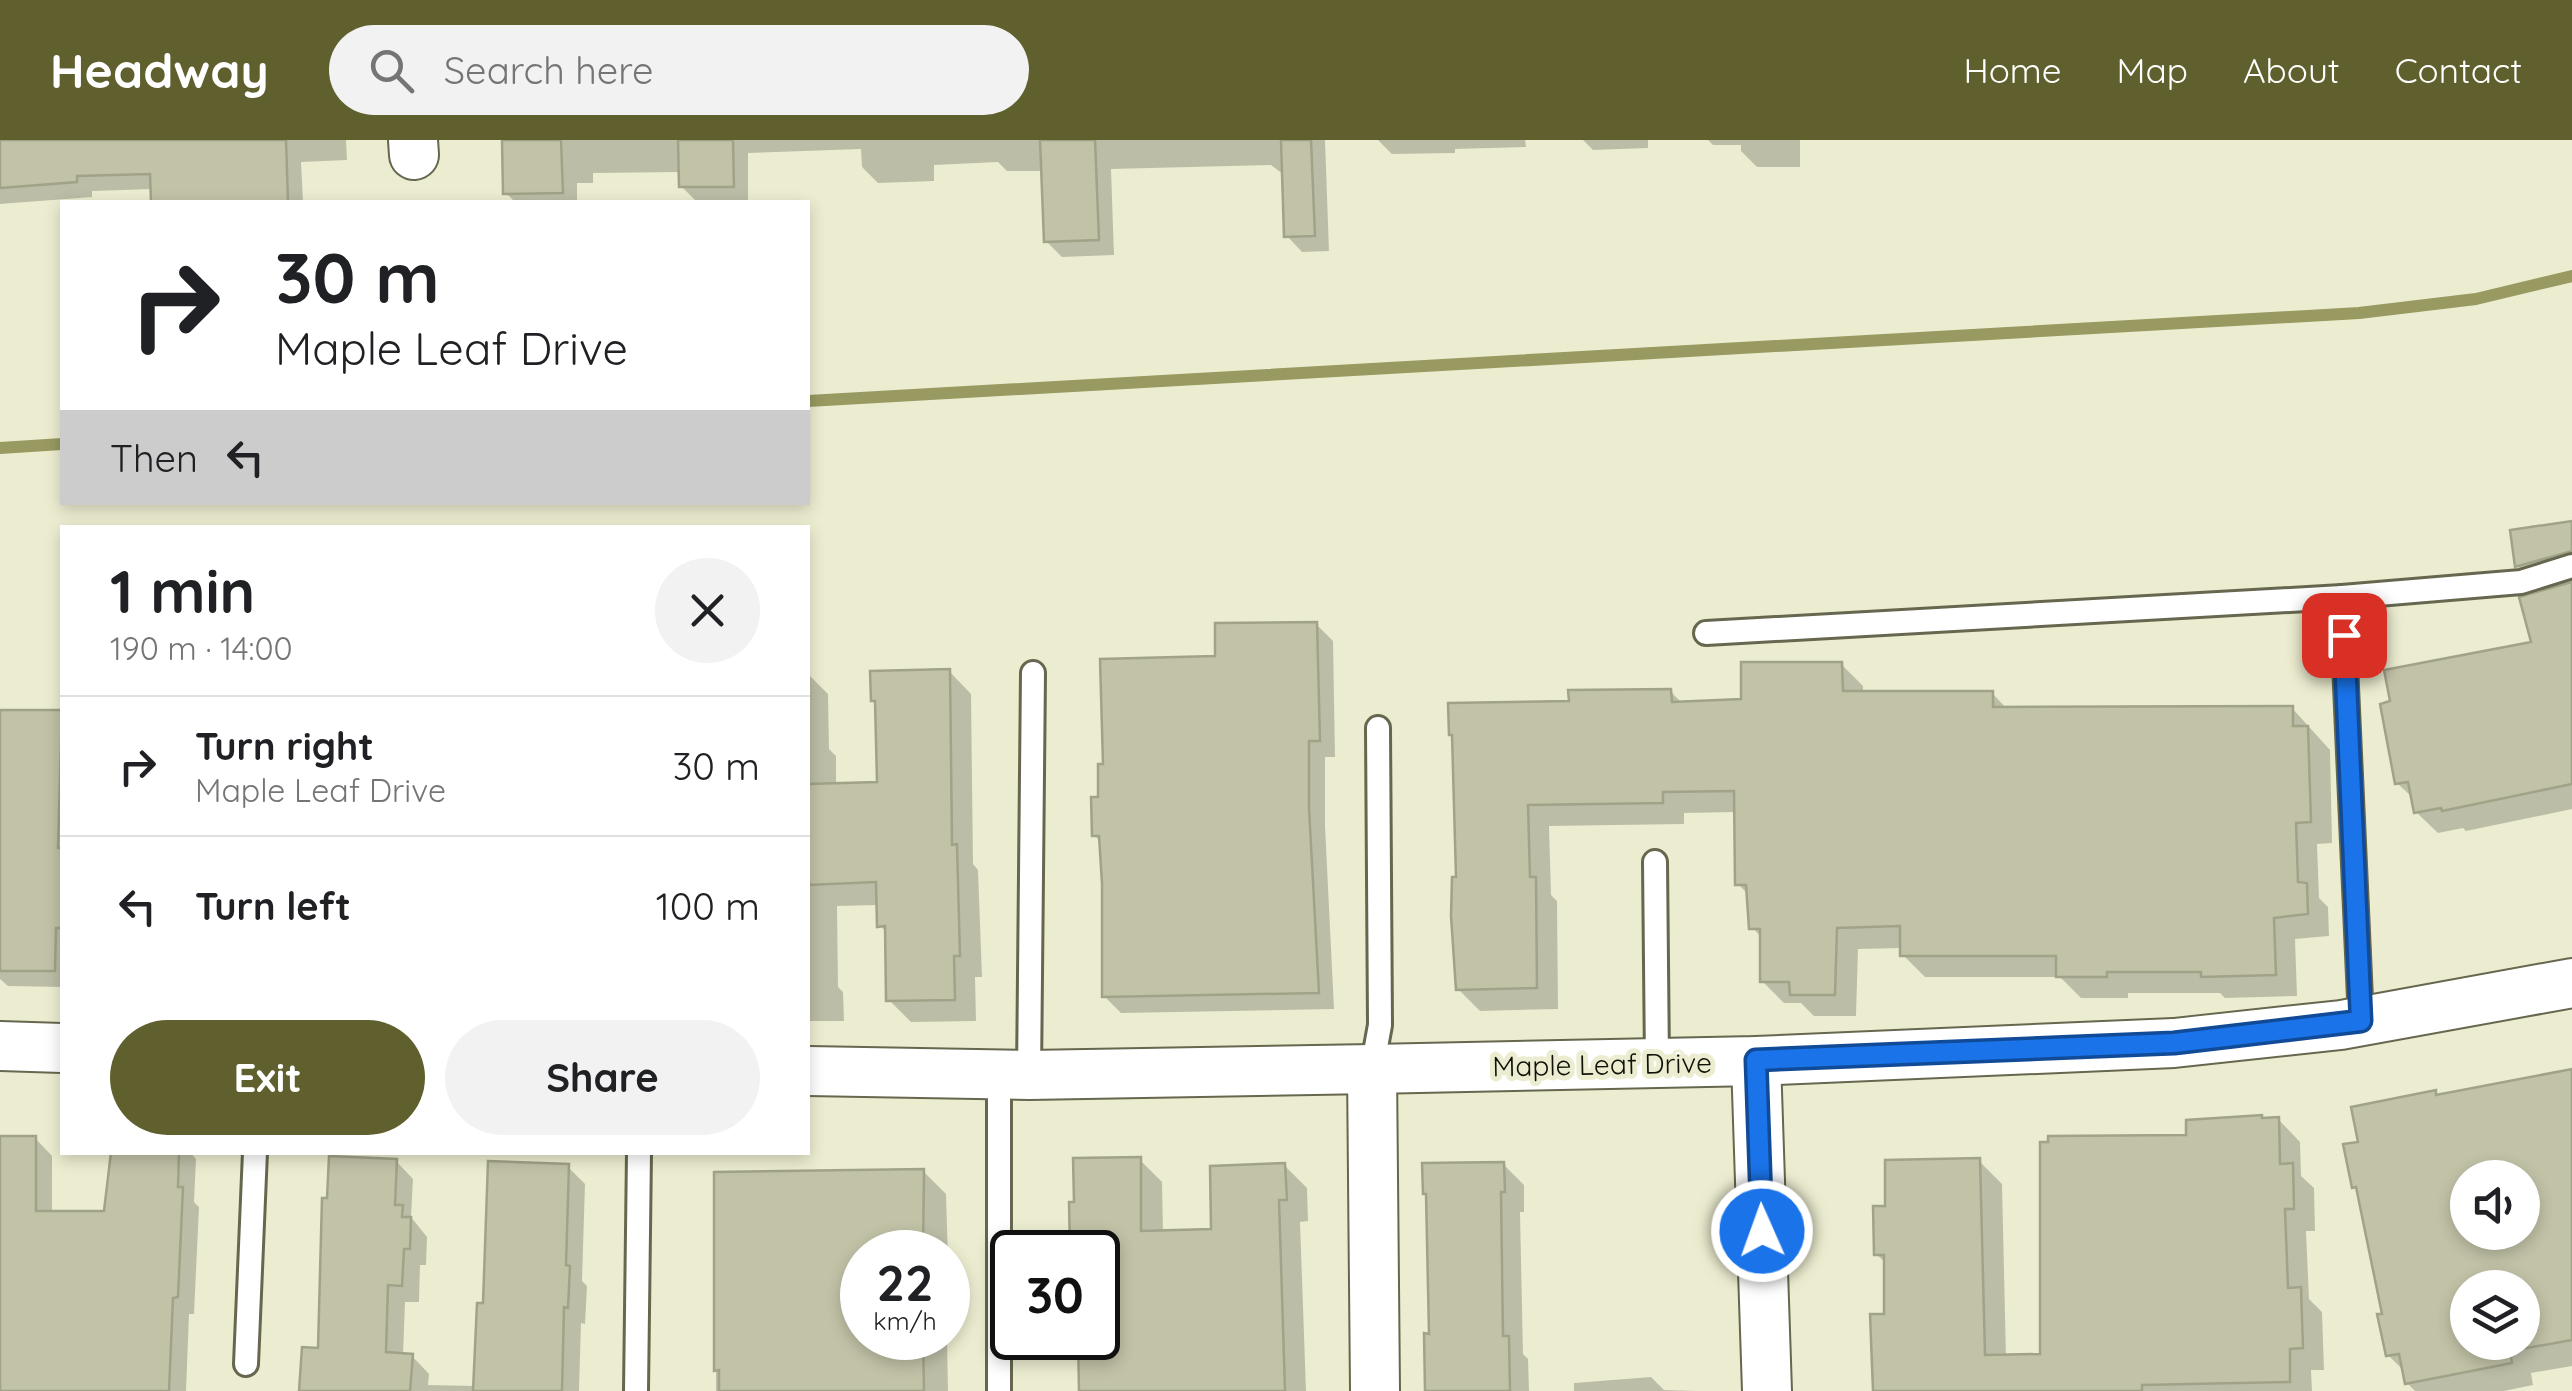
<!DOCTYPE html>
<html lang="en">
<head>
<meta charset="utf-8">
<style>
  body { margin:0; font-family:Quicksand,sans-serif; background:#f2f2f2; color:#202124; height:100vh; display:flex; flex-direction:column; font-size:38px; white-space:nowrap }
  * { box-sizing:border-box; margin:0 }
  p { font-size:32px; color:#757577 }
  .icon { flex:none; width:55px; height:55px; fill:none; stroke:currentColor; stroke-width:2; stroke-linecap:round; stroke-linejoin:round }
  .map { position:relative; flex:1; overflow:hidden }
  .drawer { position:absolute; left:60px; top:385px; width:750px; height:630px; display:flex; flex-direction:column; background:#fff; border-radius:0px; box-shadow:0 5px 15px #0003 }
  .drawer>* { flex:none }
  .hud { position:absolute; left:60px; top:60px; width:750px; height:305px; border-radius:0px; box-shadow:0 5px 15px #0003; background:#fff; color:#202124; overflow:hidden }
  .tools { position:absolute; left:2450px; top:1020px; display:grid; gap:20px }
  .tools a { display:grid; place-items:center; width:90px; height:90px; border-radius:50%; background:#fff; box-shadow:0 5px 15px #0003; font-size:50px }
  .speed { position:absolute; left:840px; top:1090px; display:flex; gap:20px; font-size:50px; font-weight:700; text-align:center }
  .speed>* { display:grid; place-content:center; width:130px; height:130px; border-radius:50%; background:#fff; box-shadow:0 5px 15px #0003; line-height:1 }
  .speed small { font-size:25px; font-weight:400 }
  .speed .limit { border:5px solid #111; border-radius:15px; background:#fff; color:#111 }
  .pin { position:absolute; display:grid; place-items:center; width:85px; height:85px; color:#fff; margin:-42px; border-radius:20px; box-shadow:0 5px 15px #0006 }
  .me { position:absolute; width:110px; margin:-55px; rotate:358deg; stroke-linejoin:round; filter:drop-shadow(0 0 8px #0008) }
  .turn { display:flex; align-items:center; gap:35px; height:210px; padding:0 50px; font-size:45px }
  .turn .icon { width:130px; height:130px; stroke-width:2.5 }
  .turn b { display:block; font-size:70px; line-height:85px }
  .then { display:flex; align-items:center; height:95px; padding:0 50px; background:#0003; gap:20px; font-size:38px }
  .round { display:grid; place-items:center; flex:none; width:105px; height:105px; border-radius:52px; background:#f2f2f2 }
  .head { display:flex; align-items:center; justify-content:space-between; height:170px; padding:0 50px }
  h1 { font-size:60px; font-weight:800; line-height:75px }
  .primary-button { display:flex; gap:20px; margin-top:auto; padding:20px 50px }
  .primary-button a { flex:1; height:115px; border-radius:60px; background:#5f602d; color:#fff; font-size:40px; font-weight:800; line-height:115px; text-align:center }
  .primary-button a+a { background:#f2f2f2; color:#202124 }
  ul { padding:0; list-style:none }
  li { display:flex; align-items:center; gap:30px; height:140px; padding:0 50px; border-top:2px solid #e0e0e0 }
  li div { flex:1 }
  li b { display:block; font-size:38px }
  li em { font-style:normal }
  header { display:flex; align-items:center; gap:60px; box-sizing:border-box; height:140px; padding:0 50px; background:#5f602d; color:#fff }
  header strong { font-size:48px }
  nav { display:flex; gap:55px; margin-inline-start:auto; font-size:35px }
  .search { width:700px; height:90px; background:#f2f2f2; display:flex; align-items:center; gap:25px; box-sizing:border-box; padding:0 35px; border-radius:55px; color:#757577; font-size:38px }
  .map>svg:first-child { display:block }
</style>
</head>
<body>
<header>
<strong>Headway</strong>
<div class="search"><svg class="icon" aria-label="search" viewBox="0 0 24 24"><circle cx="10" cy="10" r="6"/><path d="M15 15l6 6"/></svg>Search here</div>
<nav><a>Home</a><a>Map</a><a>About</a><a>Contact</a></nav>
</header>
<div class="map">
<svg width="2572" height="1251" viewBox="0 0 2572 1251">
  <rect width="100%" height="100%" fill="#ecedd0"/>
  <!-- shadow -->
  <g fill="#0003" fill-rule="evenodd">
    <polygon points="0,0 346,0 347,20 301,22 303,62 154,62 153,49 92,51 92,57 0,64"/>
    <polygon points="505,0 1325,0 1329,111 1302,112 1287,96 1284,35 1271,25 1111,29 1114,115 1062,117 1046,101 1044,31 1007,31 998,22 934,25 934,41 878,43 862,27 861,9 748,13 748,62 697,62 681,46 681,32 593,33 593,43 577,43 577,62 515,62 506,53"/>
    <polygon points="1378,0 1525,0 1526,7 1455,9 1455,13 1392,14"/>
    <polygon points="1583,0 1648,0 1648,8 1593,10"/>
    <polygon points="1708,0 1800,0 1800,27 1757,27 1741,11 1741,5 1713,5"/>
    <polygon points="2572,384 2572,425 2529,438 2517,426"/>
    <polygon points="2572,444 2572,669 2466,691 2463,688 2438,693 2416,672 2414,659 2397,643 2534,504"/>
    <polygon points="1316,484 1333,501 1335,617 1325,617 1325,686 1334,869 1121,873 1104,856 1102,703 1094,695 1105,627 1218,519"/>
    <polygon points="1841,524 1863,546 1863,553 1992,553 2008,570 2292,568 2330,610 2332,703 2317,704 2319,758 2328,767 2329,796 2295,799 2297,856 2225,858 2220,853 2128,853 2128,858 2081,858 2060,837 1925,837 1903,815 1903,808 1858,809 1856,876 1814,876 1801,863 1784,863 1762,841 1762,798 1752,787 1749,755 1738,744 1737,672 1684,673 1684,684 1549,686 1551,755 1557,761 1558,869 1480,871 1458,849 1458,740 1571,563 1670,551 1683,564 1744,562"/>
    <polygon points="949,531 971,554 973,724 978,730 982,837 975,837 976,881 911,882 889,860 888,793 880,786 879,765 837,766 838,847 843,852 844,881 808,881 808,534 828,554 829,609 836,616 836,646 879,644"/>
    <polygon points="0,572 62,573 62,847 8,846 0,839"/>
    <path d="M2572 931V1226L2531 1233 2533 1245 2504 1251H2415L2407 1243 2406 1233 2388 1215 2385 1175 2360 1052 2354 1047 2360 1004 2435 953 2439 957ZM2468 1038H2522V1092H2468ZM2468 1148H2522V1202H2468Z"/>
    <polygon points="2278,979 2300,1002 2301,1036 2314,1048 2315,1091 2306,1091 2309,1159 2322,1172 2324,1230 2311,1230 2312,1251 1875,1251 1887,1177 1887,1124 1876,1114 1888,1069 1979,1021 2002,1044 2006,1217 2043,1217 2189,997"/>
    <polygon points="0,998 35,998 52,1016 52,1074 106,1073 112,1012 190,1012 196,1019 194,1062 199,1067 194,1174 189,1174 186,1251 0,1251"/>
    <polygon points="1140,1020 1162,1042 1163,1093 1213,1091 1284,1025 1307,1048 1308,1081 1300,1082 1306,1251 1080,1251 1080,1198 1098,1198 1098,1112 1072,1112 1072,1065"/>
    <polygon points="396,1021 413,1039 411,1077 427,1097 426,1125 420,1125 419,1162 405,1162 403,1216 412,1216 429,1234 428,1245 476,1246 486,1166 568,1027 585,1044 582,1141 587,1146 585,1184 581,1183 579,1251 302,1251"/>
    <polygon points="1503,1024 1524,1045 1524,1072 1520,1072 1523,1214 1528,1219 1529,1251 1428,1251 1432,1196"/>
    <polygon points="923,1031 946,1054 950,1181 948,1112 862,1112 862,1198 947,1198 948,1251 716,1251 716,1034"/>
    <polygon points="1651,1237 1664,1250 1697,1251 1574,1251 1574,1243"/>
  </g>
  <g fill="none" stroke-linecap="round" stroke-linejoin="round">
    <!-- stream -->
    <g stroke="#989a61" stroke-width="12">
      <polyline points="808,261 2359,173 2476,159 2572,136"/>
      <polyline points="0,308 62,304"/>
    </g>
  </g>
  <!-- building -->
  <g fill="#c1c2a6" stroke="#a1a388" stroke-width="2.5" fill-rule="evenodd">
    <polygon points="0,0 286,0 288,62 151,62 150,34 77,36 77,42 0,48"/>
    <polygon points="502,0 561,0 563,53 503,54"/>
    <polygon points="678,0 733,0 734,47 679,47"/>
    <polygon points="1040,0 1095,0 1099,100 1044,102"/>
    <polygon points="1281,0 1311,0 1315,96 1284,97"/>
    <polygon points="2572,381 2572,411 2515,427 2510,390"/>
    <polygon points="2572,442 2572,644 2442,671 2441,668 2414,673 2408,642 2395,644 2380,564 2390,561 2384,530 2531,502 2519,457"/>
    <polygon points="1317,482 1320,601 1309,601 1309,668 1319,853 1102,857 1102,744 1099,696 1092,696 1091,657 1098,657 1098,624 1103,624 1100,519 1215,516 1215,483"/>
    <polygon points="1741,522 1842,522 1843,551 1993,551 1993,567 2293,566 2293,586 2308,586 2311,682 2296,683 2298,742 2307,743 2308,774 2274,778 2276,835 2201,837 2201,832 2107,832 2107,837 2056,837 2056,816 1900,816 1900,786 1837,788 1835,855 1790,855 1789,842 1760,842 1760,789 1749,789 1746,745 1735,745 1734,651 1663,652 1663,663 1528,665 1530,737 1536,737 1537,848 1456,850 1451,776 1452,737 1456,737 1452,595 1449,595 1448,563 1569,561 1568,550 1671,549 1672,562 1741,559"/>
    <polygon points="950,529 952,705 957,704 960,816 954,816 955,860 886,861 885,786 877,787 876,742 808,745 808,644 877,642 875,561 871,561 870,531"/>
    <polygon points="0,570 62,570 58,708 62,708 62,788 56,788 55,831 0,831"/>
    <path d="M2572 929V1200L2510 1211 2512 1223 2405 1244 2399 1214 2386 1216 2377 1174H2382L2356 1047 2352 1048 2343 1004 2358 1002 2351 967 2436 950V955ZM2468 1038H2522V1092H2468ZM2468 1148H2522V1202H2468Z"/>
    <polygon points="2262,975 2262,978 2279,977 2280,1024 2293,1023 2294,1069 2285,1069 2288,1148 2301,1147 2303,1208 2290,1209 2290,1242 2142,1245 2142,1251 1873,1251 1870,1174 1884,1174 1884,1115 1874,1115 1873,1066 1885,1066 1885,1020 1980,1018 1985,1215 2040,1214 2040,1002 2048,1002 2048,996 2186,995 2186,980"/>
    <polygon points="0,996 36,996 36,1071 104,1071 111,1012 179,1012 178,1047 183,1047 178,1157 173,1158 169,1251 0,1251"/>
    <polygon points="329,1016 397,1019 395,1065 403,1065 402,1077 411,1077 410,1109 404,1109 402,1146 388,1145 386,1212 413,1214 410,1251 299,1251 302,1207 318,1208 322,1058 327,1058"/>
    <polygon points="1141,1017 1141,1091 1211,1089 1210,1026 1285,1023 1287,1060 1279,1060 1285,1251 1079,1251 1078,1198 1098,1198 1098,1112 1070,1112 1069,1062 1074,1062 1073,1018"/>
    <polygon points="488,1021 569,1024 566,1125 570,1126 568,1168 564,1167 562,1251 473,1251 477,1163 483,1163"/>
    <polygon points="1504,1022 1505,1052 1501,1052 1503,1196 1509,1196 1510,1251 1425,1251 1424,1193 1429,1194 1426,1054 1423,1054 1422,1023"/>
    <polygon points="924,1029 923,1112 862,1112 862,1198 923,1198 924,1251 719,1251 719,1230 714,1231 714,1032"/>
  </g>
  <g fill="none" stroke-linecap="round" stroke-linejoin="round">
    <defs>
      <g id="service">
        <polyline points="2342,457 2521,442 2572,426"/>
        <polyline points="1706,493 2342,457 2361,881"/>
        <polyline points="1655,722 1657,923"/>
        <polyline points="1372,929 1380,885 1378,588"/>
        <polyline points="999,934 999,1251"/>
        <polyline points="1029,935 1033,533"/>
        <polyline points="246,1224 255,1012"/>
        <polyline points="636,1251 639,1012"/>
      </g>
      <g id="minor">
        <polyline points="413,0 414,15"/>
        <polyline points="0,906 62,908"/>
        <polyline points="1756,921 1767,1251"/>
        <polyline points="1372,929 1375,1251"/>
        <polyline points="808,931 1029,935 1372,929 1756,921 2174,903 2341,885 2572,843"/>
      </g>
    </defs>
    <!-- service casing -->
    <use href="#service" stroke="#66674e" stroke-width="28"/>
    <!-- minor casing -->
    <use href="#minor" stroke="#66674e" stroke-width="52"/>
    <!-- service -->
    <use href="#service" stroke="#fff" stroke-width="22"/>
    <!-- minor -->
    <use href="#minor" stroke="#fff" stroke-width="48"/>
  </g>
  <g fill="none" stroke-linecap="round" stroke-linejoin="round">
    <defs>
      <polyline id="route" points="1762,1091 1756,920 2174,903 2361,881 2344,495"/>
    </defs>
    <!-- route casing -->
    <use href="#route" stroke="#114b97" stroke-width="25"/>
    <!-- route -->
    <use href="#route" stroke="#1a73e8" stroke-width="18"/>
  </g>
  <g text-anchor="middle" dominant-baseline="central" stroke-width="10" stroke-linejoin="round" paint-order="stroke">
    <!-- street labels -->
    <g font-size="28" fill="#111108" stroke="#ecedd0">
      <text transform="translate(1602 924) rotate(-1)">Maple Leaf Drive</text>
    </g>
  </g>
</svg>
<div class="tools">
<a><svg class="icon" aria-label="sound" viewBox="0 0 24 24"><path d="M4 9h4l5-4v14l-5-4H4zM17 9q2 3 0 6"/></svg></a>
<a><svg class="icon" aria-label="layers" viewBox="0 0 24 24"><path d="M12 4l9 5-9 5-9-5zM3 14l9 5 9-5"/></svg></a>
</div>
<div class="speed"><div>22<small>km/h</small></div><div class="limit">30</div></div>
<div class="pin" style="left:2344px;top:495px;background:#d93025"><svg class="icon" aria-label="arrive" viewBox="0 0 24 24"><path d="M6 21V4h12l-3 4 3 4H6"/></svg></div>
<svg class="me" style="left:1762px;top:1091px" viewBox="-20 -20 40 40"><circle r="17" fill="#1a73e8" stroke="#fff" stroke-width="3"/><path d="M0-11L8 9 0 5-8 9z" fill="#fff"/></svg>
<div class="hud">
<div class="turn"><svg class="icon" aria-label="right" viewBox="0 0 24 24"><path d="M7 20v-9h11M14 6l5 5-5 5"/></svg><div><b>30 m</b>Maple Leaf Drive</div></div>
<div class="then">Then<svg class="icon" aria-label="left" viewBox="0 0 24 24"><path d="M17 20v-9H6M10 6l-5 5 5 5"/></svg></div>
</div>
<section class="drawer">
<div class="head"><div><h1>1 min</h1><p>190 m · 14:00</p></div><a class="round"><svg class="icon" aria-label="close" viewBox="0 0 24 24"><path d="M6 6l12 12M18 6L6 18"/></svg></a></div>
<ul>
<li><svg class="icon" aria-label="right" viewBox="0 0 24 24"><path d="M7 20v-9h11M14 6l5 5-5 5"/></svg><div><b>Turn right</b><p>Maple Leaf Drive</p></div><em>30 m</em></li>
<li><svg class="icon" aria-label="left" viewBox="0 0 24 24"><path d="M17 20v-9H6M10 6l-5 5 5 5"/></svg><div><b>Turn left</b></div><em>100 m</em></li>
</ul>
<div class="primary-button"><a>Exit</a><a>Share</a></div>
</section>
</div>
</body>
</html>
